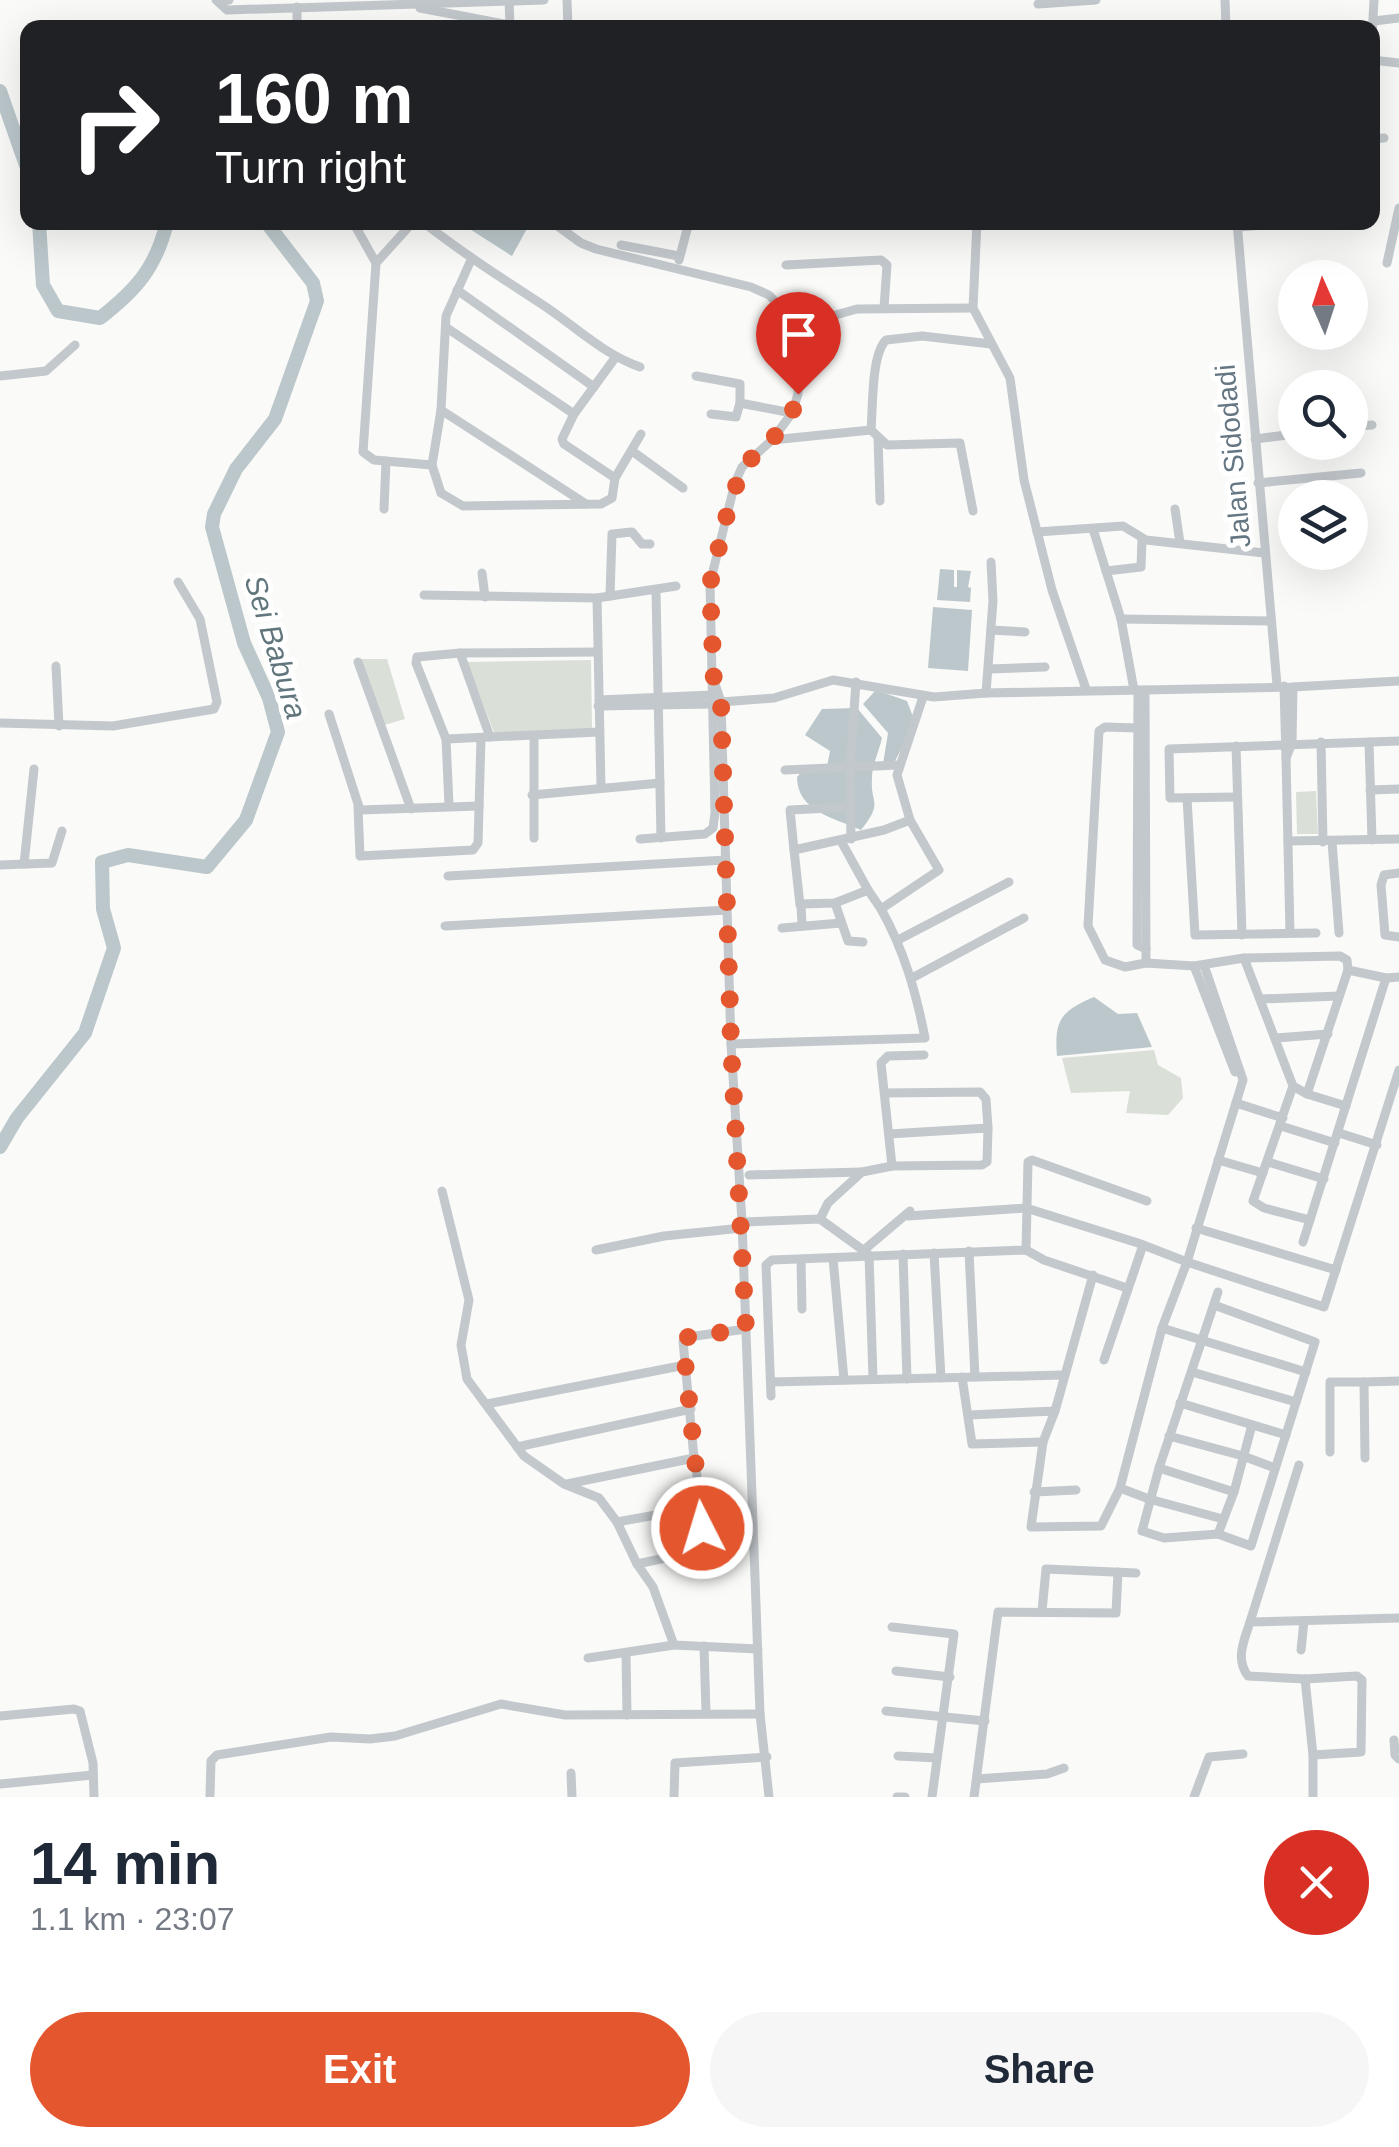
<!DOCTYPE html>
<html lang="en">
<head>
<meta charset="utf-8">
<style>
  body { margin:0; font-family:Helvetica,sans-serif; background:#f6f6f7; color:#1f2937; height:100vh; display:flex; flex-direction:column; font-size:38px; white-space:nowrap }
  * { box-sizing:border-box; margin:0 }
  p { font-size:32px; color:#747a83 }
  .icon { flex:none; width:55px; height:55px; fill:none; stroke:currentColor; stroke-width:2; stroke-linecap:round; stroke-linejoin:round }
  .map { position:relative; height:1797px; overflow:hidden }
  .details { display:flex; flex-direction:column; background:#fff; flex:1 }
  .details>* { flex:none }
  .hud { position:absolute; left:20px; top:20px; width:1360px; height:210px; border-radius:20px; box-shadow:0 10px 40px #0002; background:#202124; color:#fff; overflow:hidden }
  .needle { width:65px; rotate:357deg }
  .tools { position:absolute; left:1278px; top:260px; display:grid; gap:20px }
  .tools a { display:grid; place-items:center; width:90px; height:90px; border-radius:50%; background:#fff; box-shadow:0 10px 40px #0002; font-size:50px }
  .pin { position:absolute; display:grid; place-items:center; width:85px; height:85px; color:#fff; margin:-102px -42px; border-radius:50% 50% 50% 0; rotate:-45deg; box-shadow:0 0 10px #0007 }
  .pin .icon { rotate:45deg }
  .me { position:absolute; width:110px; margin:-55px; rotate:355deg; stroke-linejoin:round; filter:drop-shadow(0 0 8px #0008) }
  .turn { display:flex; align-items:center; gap:35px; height:210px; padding:0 30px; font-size:45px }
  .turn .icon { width:130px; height:130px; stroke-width:2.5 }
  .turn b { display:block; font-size:70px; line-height:85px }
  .round { display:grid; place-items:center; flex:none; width:105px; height:105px; border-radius:52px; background:#f6f6f7 }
  .head { display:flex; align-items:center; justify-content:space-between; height:170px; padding:0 30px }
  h1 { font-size:60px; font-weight:700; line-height:75px }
  .primary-button { display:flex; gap:20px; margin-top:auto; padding:20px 30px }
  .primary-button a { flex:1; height:115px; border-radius:60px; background:#e4572e; color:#fff; font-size:40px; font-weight:700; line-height:115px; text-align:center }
  .primary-button a+a { background:#f6f6f7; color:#1f2937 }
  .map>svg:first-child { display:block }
</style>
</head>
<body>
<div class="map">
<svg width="1399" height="1797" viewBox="0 0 1399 1797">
  <rect width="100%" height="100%" fill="#fafaf8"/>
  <!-- green -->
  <g fill="#dadfd7">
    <polygon points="361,659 387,659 405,719 381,726"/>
    <polygon points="591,660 592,729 495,735 467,662"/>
    <polygon points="1316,791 1318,834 1297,834 1296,792"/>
    <polygon points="1154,1050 1158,1065 1181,1078 1183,1098 1168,1115 1126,1113 1130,1091 1071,1093 1062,1058"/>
  </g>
  <!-- water -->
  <g fill="#bbc7cb">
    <polygon points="467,223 467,222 530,223 512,256 465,226"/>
    <polygon points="940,569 954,570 954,587 957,587 957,570 971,571 968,587 971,588 970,602 937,600"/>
    <polygon points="933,607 972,610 968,671 928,668"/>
    <polygon points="876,690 907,701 915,722 892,767 883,764 888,733 863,704"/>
    <path d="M857 708 882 738C879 751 872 765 872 778 870 805 884 801 861 830 834 818 797 811 797 777L807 766 827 767 830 751 805 735 822 709Z"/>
    <path d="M1094 997 1118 1014 1137 1013 1152 1047 1057 1056C1054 1020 1061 1011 1094 997Z"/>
  </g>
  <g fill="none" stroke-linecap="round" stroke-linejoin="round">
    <!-- river -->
    <g stroke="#bbc7cb" stroke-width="14">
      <polyline points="0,91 28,171"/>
      <path d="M39 222 43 285 58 311 100 318C136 290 156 268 167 222"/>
      <polyline points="0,1147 17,1118 85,1033 114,948 103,909 102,862 128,855 207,867 246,820 278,732 269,698 244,643 212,527 214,514 236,469 275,419 317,301 313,283 266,222"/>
    </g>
    <!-- minor -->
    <g stroke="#c3c8cc" stroke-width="9">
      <polyline points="229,0 216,0 227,10 544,0"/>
      <polyline points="567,0 568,28"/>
      <polyline points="1225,0 1226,28"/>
      <polyline points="1038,4 1096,0"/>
      <polyline points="297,7 297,28"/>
      <polyline points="420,8 510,25 509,0"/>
      <polyline points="1374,21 1399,18"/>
      <polyline points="1372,37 1374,0"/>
      <polyline points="1372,60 1399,63"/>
      <polyline points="1372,139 1384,138"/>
      <polyline points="353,222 376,263"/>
      <polyline points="413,222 376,263 363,452 374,460 432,465"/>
      <path d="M423 222C461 252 500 277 540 303 574 325 601 353 640 367"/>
      <polyline points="552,222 581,243 596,249 751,287 769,295 790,317 799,350 798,394 792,413 772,440 742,467 735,483 713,571 710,584 715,813 713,828 705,834 640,839"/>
      <polyline points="977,222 973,308 1010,378 1024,480 1052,590 1086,689"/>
      <polyline points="1237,222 1277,685"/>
      <polyline points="1237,227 1281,224"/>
      <polyline points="621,245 679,256"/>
      <polyline points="471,260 446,316 441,410 432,465 441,493 463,506 601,504 612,498 615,478 641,434"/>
      <polyline points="679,260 689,222"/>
      <polyline points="1387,263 1399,208"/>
      <polyline points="786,265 881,260 887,265 884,308"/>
      <polyline points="457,290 594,387"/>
      <polyline points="790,317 832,316 857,309 973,308"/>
      <polyline points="447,328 574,414"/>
      <polyline points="0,376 46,371 75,345"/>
      <polyline points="696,376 740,384 740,403 792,413"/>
      <polyline points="441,410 586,504"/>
      <polyline points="711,414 736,417 740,403"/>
      <polyline points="1350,427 1372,425"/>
      <polyline points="878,438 880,501"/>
      <polyline points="1255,439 1295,434"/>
      <polyline points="772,440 871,430"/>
      <polyline points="632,451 683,488"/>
      <polyline points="615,478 564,444 562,439 574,414 615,358"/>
      <polyline points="1258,483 1361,473"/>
      <polyline points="384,509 386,461"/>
      <polyline points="1175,509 1180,543"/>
      <path d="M973 511 960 443 887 445 871 430C873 408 871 355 886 340L922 336 991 344"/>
      <polyline points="1093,529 1121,619 1134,690"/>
      <polyline points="1037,532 1123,526 1146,540 1264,553"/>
      <polyline points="1106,571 1141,567 1142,539"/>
      <polyline points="482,573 485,597"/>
      <polyline points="656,591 661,838"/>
      <polyline points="424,595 597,598 676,586"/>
      <polyline points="610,596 612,534 632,532 642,544 650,544"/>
      <polyline points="597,598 601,787"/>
      <polyline points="1121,619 1271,621"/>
      <polyline points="991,630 1025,632"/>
      <polyline points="460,653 490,737"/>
      <polyline points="358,662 411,809"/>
      <polyline points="56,666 59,726"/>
      <polyline points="989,669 1045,667"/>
      <polyline points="715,684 721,702 731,1044 742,1222 760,1714 769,1797"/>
      <polyline points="1284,686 1286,758 1292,743 1293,687"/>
      <polyline points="1138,690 1137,945 1146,949"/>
      <polyline points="1145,690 1146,963"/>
      <polyline points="986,693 993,601 991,562"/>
      <polyline points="599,700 712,695"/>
      <polyline points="721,702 774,698 833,680 934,697 986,693 1293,687 1399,681"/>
      <polyline points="598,706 712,704"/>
      <polyline points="329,714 360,810 479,806"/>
      <polyline points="0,723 113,726 214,709 217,702 200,619 178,582"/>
      <polyline points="1138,728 1105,727 1099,731 1088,926 1105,960 1125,967 1146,963 1194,966 1244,958 1340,956 1347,960 1348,970 1386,978 1399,977"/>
      <polyline points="534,737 534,838"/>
      <polyline points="446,739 599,732"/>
      <polyline points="1321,742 1323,842"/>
      <polyline points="1369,742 1372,840"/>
      <polyline points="1236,746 1242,935"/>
      <polyline points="1286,758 1290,933"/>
      <polyline points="785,770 898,765"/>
      <polyline points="1370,790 1399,789"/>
      <polyline points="532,795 660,783"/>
      <polyline points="1235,797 1170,798 1169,749 1399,741"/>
      <polyline points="1187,798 1195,935 1316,933"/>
      <polyline points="449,805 446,739 416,663 417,657 460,653 598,652"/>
      <polyline points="358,807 360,856 473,850 478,843 481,739"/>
      <polyline points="851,839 850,768 856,682"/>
      <polyline points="841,841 868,890"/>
      <polyline points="1288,841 1399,839"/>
      <polyline points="1332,842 1339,933"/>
      <polyline points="794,850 790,810 851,807"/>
      <polyline points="24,864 34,769"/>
      <polyline points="0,865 52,863 62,831"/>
      <polyline points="1399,873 1384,875 1381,885 1385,935 1399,937"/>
      <polyline points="448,876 726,860"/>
      <polyline points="835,903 848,941 863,942"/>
      <polyline points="800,905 794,850 884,830 910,820"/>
      <polyline points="445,926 727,910"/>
      <polyline points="802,926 801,904 835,903 868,890 881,909"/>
      <polyline points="782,928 841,923"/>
      <polyline points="898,940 1009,882"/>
      <polyline points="1244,958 1293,1086 1307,1094 1346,1106"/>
      <polyline points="1194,966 1235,1072"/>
      <polyline points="912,978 1024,918"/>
      <polyline points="1261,999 1339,996"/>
      <polyline points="1276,1038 1328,1034"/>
      <path d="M731 1044 925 1038C916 992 904 950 881 909L939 870 910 820 897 775 923 697"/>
      <polyline points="1293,1086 1253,1201 1264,1208 1310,1220"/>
      <polyline points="885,1093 980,1092 986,1099 988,1128"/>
      <polyline points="1307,1094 1348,970"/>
      <polyline points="1236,1103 1283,1118"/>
      <polyline points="1281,1126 1335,1143"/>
      <polyline points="1339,1133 1377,1145"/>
      <polyline points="1218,1160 1263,1173"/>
      <polyline points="1268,1162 1324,1179"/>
      <polyline points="892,1166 881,1063 888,1056 924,1055"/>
      <polyline points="749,1175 861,1172"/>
      <polyline points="442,1191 469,1300 461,1345 467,1379 524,1456 564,1484 599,1498 617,1522 637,1564 653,1587 674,1645 758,1649"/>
      <polyline points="908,1216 1026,1208 1138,1243 1187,1262 1324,1307 1399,1070"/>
      <polyline points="820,1219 828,1203 862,1172 892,1166 982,1165 987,1162 988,1128 889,1134"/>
      <polyline points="742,1222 820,1219 867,1253"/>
      <polyline points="1196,1228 1336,1270"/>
      <polyline points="1303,1242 1386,978"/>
      <polyline points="596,1250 664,1236 742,1228"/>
      <polyline points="864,1250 910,1211"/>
      <polyline points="1026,1250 1028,1162 1032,1160 1147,1201"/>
      <polyline points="969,1251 975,1377"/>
      <polyline points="934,1253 941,1378"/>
      <polyline points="903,1254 907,1379"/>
      <polyline points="869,1255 873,1378"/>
      <polyline points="833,1258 844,1380"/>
      <polyline points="801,1260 802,1309"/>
      <polyline points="1093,1275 1055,1411 1043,1442 1031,1527 1101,1526 1120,1488 1162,1328 1187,1262 1243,1080 1204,965"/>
      <polyline points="1214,1305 1315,1342 1251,1546 1218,1534 1164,1538 1142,1531 1159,1468 1218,1292"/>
      <polyline points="1162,1328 1306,1372"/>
      <polyline points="1104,1360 1143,1245"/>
      <polyline points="1192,1372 1296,1402"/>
      <polyline points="962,1377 972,1444 1043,1442"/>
      <polyline points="771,1382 1063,1375"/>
      <polyline points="771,1396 766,1265 772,1260 1026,1250 1044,1260 1127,1288"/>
      <polyline points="1180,1403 1286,1435"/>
      <polyline points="487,1404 685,1365"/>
      <polyline points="969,1415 1055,1411"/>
      <polyline points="1169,1436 1243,1456 1275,1468"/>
      <polyline points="517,1447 691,1409"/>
      <polyline points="1330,1452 1330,1382 1364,1382"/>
      <polyline points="1365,1458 1364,1382 1399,1381"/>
      <polyline points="1159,1468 1234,1492"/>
      <polyline points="567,1484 694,1458 683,1341 688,1337 746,1329"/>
      <polyline points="1120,1488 1149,1499 1223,1519"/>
      <polyline points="1034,1492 1076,1490"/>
      <polyline points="617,1522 700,1507 695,1457"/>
      <polyline points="1218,1534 1234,1492 1252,1425"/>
      <polyline points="637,1564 703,1550 700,1507"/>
      <polyline points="1042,1611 1046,1569 1136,1573"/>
      <polyline points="1250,1622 1299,1465"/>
      <polyline points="892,1627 954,1634 932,1797"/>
      <polyline points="704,1646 706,1713"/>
      <polyline points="1301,1650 1304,1621"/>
      <polyline points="626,1653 627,1715"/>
      <polyline points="588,1658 674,1645"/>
      <polyline points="896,1671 950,1677"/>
      <polyline points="1305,1679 1313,1755 1313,1797"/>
      <polyline points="886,1711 985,1721"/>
      <polyline points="0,1716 74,1709 80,1711 93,1763 94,1797"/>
      <polyline points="1394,1740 1395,1755 1399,1759"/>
      <path d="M1313 1755 1361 1752 1362 1680 1357 1676 1305 1679 1248 1676C1235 1659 1244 1641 1250 1622L1399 1618"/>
      <polyline points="898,1756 937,1758"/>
      <polyline points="571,1773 572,1797"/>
      <polyline points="977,1779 1047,1774 1064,1768"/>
      <polyline points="0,1784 93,1775"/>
      <polyline points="210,1796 211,1761 217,1755 331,1737 370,1739 395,1736 501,1704 565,1715 760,1714"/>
      <polyline points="674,1797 675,1763 767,1757"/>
      <polyline points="897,1797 905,1797"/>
      <polyline points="974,1797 998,1612 1116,1613 1118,1572"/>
      <polyline points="1194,1797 1209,1757 1243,1754"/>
    </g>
  </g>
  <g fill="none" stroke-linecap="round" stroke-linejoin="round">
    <!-- route -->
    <polyline stroke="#e4572e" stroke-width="18" stroke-dasharray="0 32.4" points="702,1528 683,1341 688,1337 746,1329 731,1044 721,702 714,684 710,584 726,518 742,467 772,440 792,413 798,394"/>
  </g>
  <g text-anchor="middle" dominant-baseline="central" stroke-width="10" stroke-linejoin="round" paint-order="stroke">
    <!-- street labels -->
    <g font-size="28" fill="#657683" stroke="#fff">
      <text transform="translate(1233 456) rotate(-95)">Jalan Sidodadi</text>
    </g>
    <!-- water labels -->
    <g font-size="30" font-style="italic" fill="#60757c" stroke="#fff">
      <text transform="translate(276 647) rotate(73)">Sei Babura</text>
    </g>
  </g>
</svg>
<div class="tools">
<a><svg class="needle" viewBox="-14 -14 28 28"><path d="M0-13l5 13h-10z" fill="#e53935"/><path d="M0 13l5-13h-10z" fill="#747a83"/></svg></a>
<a><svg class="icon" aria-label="search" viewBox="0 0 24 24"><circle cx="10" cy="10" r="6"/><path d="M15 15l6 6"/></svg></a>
<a><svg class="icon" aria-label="layers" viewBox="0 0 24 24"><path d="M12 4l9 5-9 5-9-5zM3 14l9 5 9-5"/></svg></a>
</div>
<div class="pin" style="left:798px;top:394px;background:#d93025"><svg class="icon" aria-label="arrive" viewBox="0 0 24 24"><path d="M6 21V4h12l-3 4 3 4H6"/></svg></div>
<svg class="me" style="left:702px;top:1528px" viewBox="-20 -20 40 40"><circle r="17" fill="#e4572e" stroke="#fff" stroke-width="3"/><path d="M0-11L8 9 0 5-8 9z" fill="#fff"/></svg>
<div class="hud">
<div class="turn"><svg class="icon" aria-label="right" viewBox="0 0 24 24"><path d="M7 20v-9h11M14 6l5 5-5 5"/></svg><div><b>160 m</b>Turn right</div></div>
</div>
</div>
<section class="details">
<div class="head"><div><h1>14 min</h1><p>1.1 km · 23:07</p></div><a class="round" style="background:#d93025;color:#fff"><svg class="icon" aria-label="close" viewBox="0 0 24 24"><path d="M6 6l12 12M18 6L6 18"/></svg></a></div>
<div class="primary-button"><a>Exit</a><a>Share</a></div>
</section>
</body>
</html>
